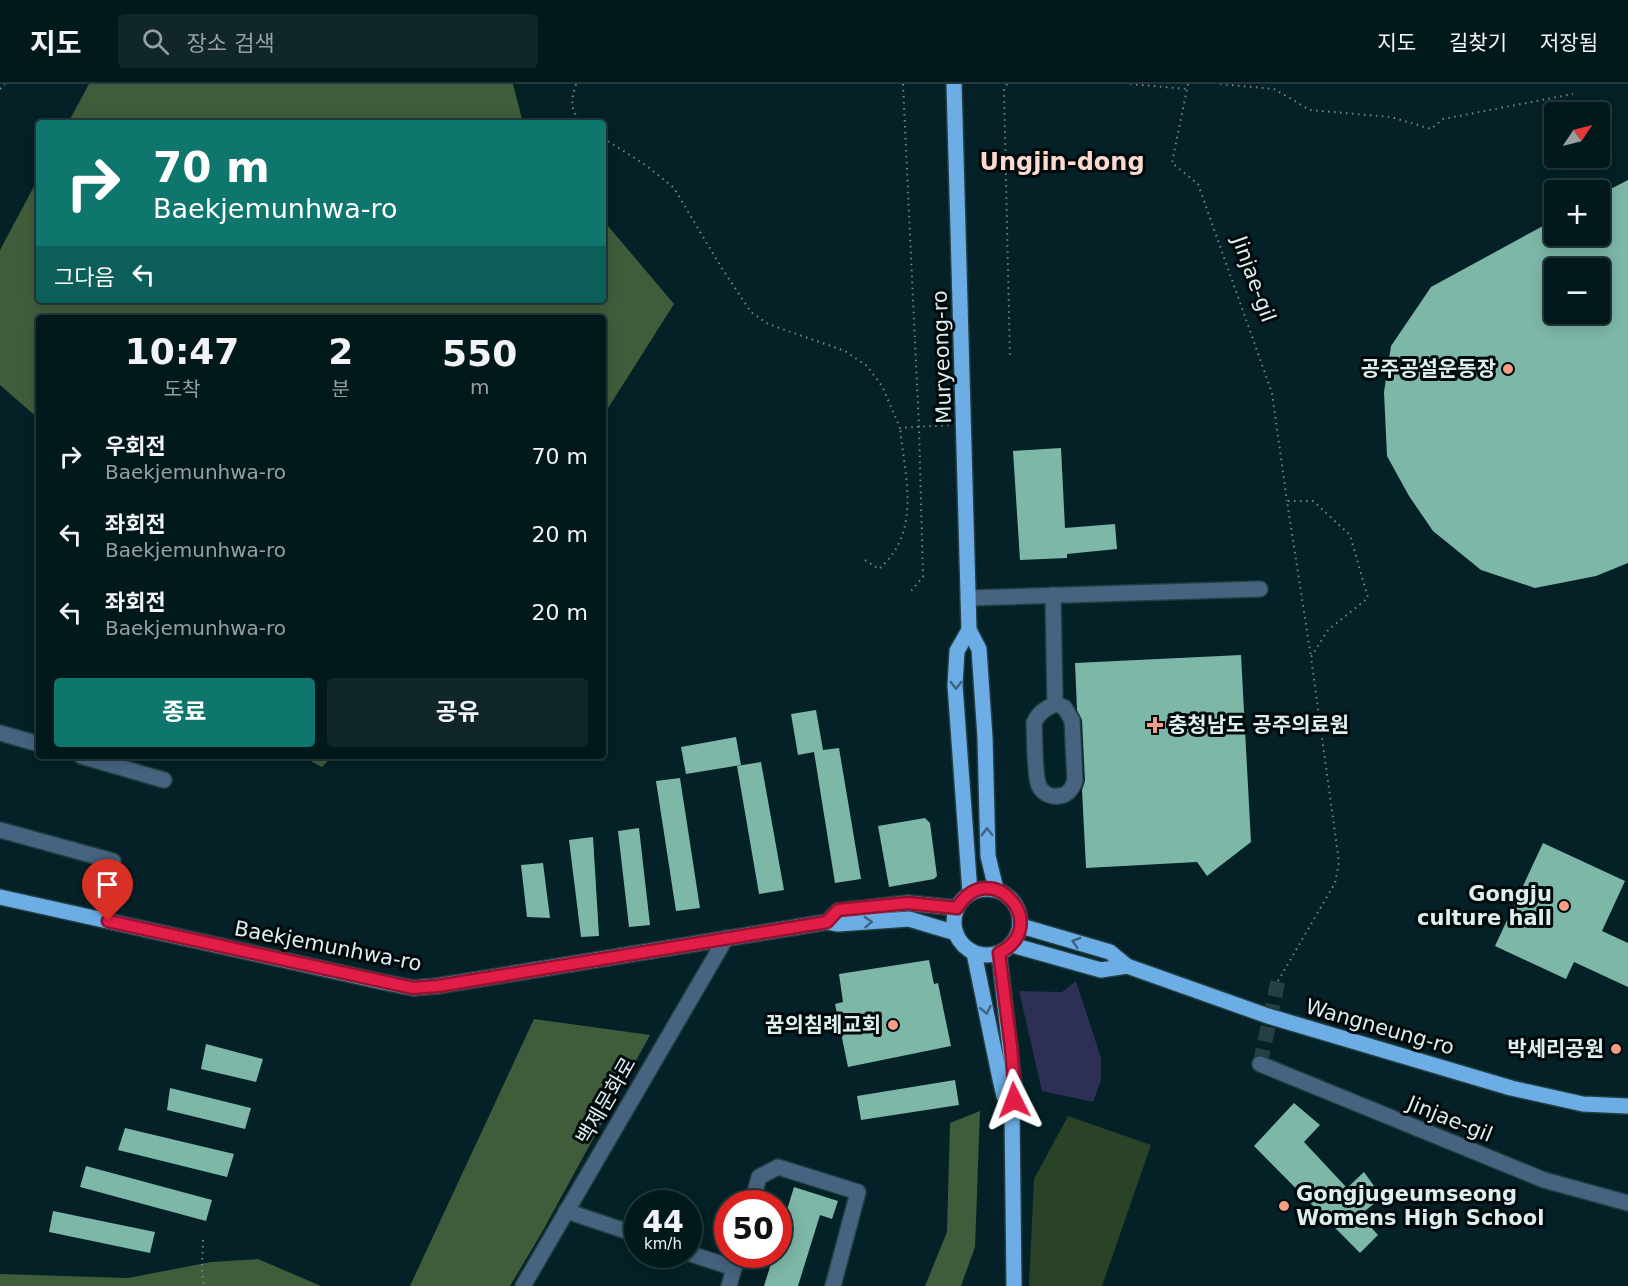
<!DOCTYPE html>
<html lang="ko">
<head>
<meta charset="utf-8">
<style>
  body { margin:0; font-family:"DejaVu Sans","Noto Sans KR",sans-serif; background:#102629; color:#f1f3f6; height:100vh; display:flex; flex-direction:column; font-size:22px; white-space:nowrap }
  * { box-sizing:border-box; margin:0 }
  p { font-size:20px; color:#96a0a3 }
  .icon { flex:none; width:33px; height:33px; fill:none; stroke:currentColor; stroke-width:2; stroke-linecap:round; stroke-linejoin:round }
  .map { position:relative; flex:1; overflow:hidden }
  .side { position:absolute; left:36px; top:231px; width:570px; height:444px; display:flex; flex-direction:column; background:#02191c; border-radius:6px; box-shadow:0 3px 15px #0003,0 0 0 2px #23383b }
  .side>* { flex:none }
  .hud { position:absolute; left:36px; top:36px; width:570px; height:183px; border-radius:6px; box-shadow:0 3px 15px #0003,0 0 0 2px #23383b; background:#0f766e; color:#fff; overflow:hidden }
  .needle { width:39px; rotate:55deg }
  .tools { position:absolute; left:1544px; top:18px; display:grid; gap:12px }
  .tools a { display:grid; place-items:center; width:66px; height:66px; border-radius:6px; background:#02191c; box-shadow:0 3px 15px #0003,0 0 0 2px #23383b; font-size:30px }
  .speed { position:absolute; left:624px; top:1106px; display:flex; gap:12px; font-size:30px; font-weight:700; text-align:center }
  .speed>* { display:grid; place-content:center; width:78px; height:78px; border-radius:50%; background:#02191c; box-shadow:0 3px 15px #0003,0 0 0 2px #23383b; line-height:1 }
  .speed small { font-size:15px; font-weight:400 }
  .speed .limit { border:9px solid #d22; background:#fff; color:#111 }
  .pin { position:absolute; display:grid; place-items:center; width:51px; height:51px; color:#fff; margin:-62px -26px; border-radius:50% 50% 50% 0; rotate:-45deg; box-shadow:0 0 6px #0007 }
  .pin .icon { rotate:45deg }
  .me { position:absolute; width:66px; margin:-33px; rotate:357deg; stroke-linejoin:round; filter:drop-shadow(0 0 4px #0008) }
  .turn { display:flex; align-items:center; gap:21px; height:126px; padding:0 18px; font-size:27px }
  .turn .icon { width:78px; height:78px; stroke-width:2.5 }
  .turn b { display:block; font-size:42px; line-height:51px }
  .then { display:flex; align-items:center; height:57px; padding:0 18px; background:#0003; gap:12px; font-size:22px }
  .eta { display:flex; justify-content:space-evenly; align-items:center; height:102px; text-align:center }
  .eta b { font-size:36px; font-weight:700; line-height:42px }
  .primary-button { display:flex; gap:12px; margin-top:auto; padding:12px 18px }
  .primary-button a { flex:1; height:69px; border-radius:6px; background:#0f766e; color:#fff; font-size:24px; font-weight:700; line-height:69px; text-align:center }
  .primary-button a+a { background:#102629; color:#f1f3f6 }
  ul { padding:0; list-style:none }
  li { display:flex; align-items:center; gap:18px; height:78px; padding:0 18px }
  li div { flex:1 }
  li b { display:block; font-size:22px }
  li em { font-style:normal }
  header { display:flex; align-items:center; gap:36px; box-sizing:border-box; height:84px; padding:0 30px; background:#02191c; border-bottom:2px solid #23383b }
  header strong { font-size:28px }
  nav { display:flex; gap:33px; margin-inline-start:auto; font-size:21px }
  .search { width:420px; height:54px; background:#102629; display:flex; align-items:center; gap:15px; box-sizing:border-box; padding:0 21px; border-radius:6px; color:#96a0a3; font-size:22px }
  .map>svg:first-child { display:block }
</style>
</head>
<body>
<header>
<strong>지도</strong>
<div class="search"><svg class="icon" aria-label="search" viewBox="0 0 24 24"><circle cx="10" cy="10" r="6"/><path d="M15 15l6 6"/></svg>장소 검색</div>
<nav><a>지도</a><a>길찾기</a><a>저장됨</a></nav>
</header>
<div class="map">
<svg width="1628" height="1202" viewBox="0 0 1628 1202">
  <rect width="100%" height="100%" fill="#032126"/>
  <!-- green -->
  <polygon fill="#2a4326" points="1068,1032 1151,1061 1102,1202 1029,1202 1034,1095"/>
  <!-- forest -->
  <g fill="#405d3b">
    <polygon points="89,0 513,0 523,39 68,39"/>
    <polygon points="39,93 39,216 603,216 603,136 674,220 603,332 603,234 39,234 39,335 0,301 0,166"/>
    <polygon points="301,672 332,672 322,683"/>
    <polygon points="534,935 650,951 541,1150 510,1202 410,1202"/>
    <polygon points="980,1027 975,1163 961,1202 925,1202 947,1148 950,1039"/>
    <polygon points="258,1175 321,1202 0,1202 0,1190 128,1194 211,1178"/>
  </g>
  <!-- water -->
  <polygon fill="#2e2f54" points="1076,897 1101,974 1101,996 1093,1018 1042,1007 1019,907 1062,908"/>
  <!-- building -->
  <g fill="#7db7a8" fill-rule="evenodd">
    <path d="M1628 96V479L1596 492 1535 504 1481 486 1433 447 1409 412 1387 372 1384 308 1391 262 1431 203 1554 136V152H1599V111ZM1554 184H1599V230H1554Z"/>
    <polygon points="1061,364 1065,444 1115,440 1117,465 1067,470 1067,474 1020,476 1013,367"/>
    <polygon points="1241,571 1251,758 1207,792 1197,778 1086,784 1082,706 1085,697 1082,636 1077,626 1075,579"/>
    <polygon points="816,626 823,666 839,664 861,795 835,799 814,668 798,671 791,630"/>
    <polygon points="736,653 741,681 686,690 681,663"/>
    <polygon points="761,678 784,806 759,810 737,682"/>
    <polygon points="680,694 700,824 676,827 656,697"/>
    <polygon points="925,734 930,739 937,792 934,795 889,803 878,742"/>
    <polygon points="639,744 650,841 629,843 618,747"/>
    <polygon points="593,753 599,852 581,853 569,756"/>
    <polygon points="1543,759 1625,797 1602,847 1628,859 1628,903 1574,878 1566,895 1495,862"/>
    <polygon points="543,779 550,834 527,833 521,781"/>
    <polygon points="929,876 934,900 938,899 951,962 848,983 835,920 843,918 839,890"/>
    <polygon points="206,960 263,975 256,998 201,985"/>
    <polygon points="955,996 959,1021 861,1036 857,1012"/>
    <polygon points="170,1004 251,1024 245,1045 167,1026"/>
    <polygon points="1294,1019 1320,1041 1304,1058 1347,1104 1364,1088 1382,1113 1360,1131 1378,1151 1360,1169 1254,1062"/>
    <polygon points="125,1044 234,1070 227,1093 118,1066"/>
    <polygon points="86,1082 212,1116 206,1137 80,1103"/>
    <polygon points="794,1103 838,1117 832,1135 820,1131 798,1202 764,1202 774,1170 778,1170 778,1155"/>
    <polygon points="53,1127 155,1148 150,1169 49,1148"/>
  </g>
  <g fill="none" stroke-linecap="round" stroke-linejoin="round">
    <!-- minor-tunnel -->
    <polyline stroke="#244044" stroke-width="15" stroke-dasharray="15 8" stroke-linecap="butt" points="1260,980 1278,897"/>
    <defs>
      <g id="minor">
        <polyline points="1053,511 1055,620"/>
        <polyline points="968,514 1260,505"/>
        <path d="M1055 620 1064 623 1072 636 1075 697C1072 705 1068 711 1059 712 1051 713 1043 710 1039 702 1034 690 1035 654 1034 639 1038 629 1045 625 1055 620Z"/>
        <polyline points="0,649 39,660"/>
        <polyline points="81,672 164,696"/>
        <polyline points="0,746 113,777"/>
        <polyline points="1260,980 1544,1096 1628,1119"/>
        <polyline points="752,1119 759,1093 778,1083 858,1108 833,1202"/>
        <polyline points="566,1127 638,1151"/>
        <polyline points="688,1169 734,1184"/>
        <polyline points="523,1202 726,854"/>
        <polyline points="729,1202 738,1170"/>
      </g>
      <g id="major">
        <polyline points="954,0 969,546 979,565 985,654 988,772 996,805"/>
        <polyline points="969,546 957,567 955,601 970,809"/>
        <circle cx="987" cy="838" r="33"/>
        <polyline points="0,813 383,898 413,904 437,902 827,838 838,840 909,835 956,849"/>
        <polyline points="827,838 838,827 908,819 957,824"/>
        <polyline points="1021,842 1110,868 1127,882 1268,932 1511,1004 1583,1020 1627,1022"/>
        <polyline points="1012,861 1101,886 1127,882"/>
        <polyline points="974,869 1000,995 1004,1012 1012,1028"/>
        <polyline points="999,869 1015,1008 1012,1028 1014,1202"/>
      </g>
    </defs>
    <!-- minor casing -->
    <use href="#minor" stroke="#223e42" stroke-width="18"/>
    <!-- major casing -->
    <use href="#major" stroke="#223e42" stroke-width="18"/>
    <!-- path -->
    <g stroke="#71888c" stroke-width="2" stroke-dasharray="1.5 4.5" stroke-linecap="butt">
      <path d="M576 0C571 17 569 26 583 39"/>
      <polyline points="903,0 919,343 923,493 911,507"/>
      <polyline points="1007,0 1004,6 1010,275"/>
      <polyline points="1130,0 1187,5"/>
      <polyline points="1188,0 1172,79 1198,100 1272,309 1287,417"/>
      <polyline points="1220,0 1274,5 1310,26 1391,33 1431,45 1443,35 1573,10"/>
      <polyline points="0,5 5,0"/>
      <polyline points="603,54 647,82 674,104 721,183 751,228 768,240 845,267 867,282 882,302 900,344 950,341"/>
      <path d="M865 476 879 485C922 447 905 394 900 344"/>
      <polyline points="1278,897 1335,799 1339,778 1311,573 1328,546 1368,514 1350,451 1313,417 1287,417 1311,573"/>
      <polyline points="203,1156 202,1187 204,1202"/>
    </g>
    <!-- minor -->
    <use href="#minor" stroke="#46647f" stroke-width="15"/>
    <!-- major -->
    <use href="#major" stroke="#6cade5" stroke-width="15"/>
  </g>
  <!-- one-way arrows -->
  <defs><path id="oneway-chevron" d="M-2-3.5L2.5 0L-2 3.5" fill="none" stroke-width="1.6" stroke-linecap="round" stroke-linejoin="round" transform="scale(1.5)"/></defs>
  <g stroke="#3c6383">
    <use href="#oneway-chevron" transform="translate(956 601) rotate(90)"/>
    <use href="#oneway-chevron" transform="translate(987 748) rotate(-91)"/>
    <use href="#oneway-chevron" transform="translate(868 838) rotate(-4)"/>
    <use href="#oneway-chevron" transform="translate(1076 858) rotate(-163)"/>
    <use href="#oneway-chevron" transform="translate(986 926) rotate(79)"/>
  </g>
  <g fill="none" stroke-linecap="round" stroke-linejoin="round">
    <defs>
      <path id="route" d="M108 837 413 904 438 902 827 838 838 826 908 819 957 824C990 770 1054 841 999 869L1011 963 1015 1008 1014 1016"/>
    </defs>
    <!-- route casing -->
    <use href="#route" stroke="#92132f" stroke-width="15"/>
    <!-- route -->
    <use href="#route" stroke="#e11d48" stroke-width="10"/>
  </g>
  <!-- markers -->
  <g fill="#f49e87" stroke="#01090b" stroke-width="2">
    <circle cx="1508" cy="285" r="6"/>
    <path d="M1152 632h6v6h6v6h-6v6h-6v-6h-6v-6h6z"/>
    <circle cx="1564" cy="822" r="6"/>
    <circle cx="893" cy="941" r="6"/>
    <circle cx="1616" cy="965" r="6"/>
    <circle cx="1284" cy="1122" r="6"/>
  </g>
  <g text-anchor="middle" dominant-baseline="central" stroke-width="6" stroke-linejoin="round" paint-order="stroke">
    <!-- street labels -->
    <g font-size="21" fill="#ddeef1" stroke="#01090b">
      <text transform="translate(1254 195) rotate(70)">Jinjae-gil</text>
      <text transform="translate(942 273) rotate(-92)">Muryeong-ro</text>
      <text transform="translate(328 862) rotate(11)">Baekjemunhwa-ro</text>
      <text transform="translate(1380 943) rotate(16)">Wangneung-ro</text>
      <text transform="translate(606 1017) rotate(-60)">백제문화로</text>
      <text transform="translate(1450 1035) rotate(22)">Jinjae-gil</text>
    </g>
    <!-- poi labels -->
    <g font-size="21" font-weight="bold" fill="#ddeef1" stroke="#01090b" text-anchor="end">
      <text x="1496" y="285">공주공설운동장</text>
      <text x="1168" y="641" text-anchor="start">충청남도 공주의료원</text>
      <text x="1552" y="810">Gongju<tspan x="1552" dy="24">culture hall</tspan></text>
      <text x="881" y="941">꿈의침례교회</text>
      <text x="1604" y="965">박세리공원</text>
      <text x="1296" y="1110" text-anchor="start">Gongjugeumseong<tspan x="1296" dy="24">Womens High School</tspan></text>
    </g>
    <!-- quarter labels -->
    <g font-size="24" font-weight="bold" fill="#fcdad0" stroke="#01090b">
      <text x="1062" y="78">Ungjin-dong</text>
    </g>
  </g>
</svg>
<div class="tools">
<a><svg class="needle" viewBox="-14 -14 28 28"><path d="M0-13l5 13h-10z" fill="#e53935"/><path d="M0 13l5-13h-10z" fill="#96a0a3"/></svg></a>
<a>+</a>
<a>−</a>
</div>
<div class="speed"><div>44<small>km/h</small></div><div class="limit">50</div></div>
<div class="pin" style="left:108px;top:837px;background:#d93025"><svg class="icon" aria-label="arrive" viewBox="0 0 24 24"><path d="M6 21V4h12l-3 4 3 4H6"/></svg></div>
<svg class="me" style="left:1014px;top:1016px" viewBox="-20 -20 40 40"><path d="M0-17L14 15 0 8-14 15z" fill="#e11d48" stroke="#fff" stroke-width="4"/></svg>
<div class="hud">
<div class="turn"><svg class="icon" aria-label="right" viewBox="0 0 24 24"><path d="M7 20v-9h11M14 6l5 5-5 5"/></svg><div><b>70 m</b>Baekjemunhwa-ro</div></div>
<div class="then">그다음<svg class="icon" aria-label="left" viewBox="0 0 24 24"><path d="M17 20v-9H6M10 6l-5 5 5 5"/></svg></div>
</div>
<section class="side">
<div class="eta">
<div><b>10:47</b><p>도착</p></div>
<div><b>2</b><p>분</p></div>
<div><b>550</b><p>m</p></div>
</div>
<ul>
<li><svg class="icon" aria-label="right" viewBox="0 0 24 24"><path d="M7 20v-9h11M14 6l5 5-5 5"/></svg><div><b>우회전</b><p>Baekjemunhwa-ro</p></div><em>70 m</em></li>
<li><svg class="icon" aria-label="left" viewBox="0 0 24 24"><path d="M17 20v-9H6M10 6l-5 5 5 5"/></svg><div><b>좌회전</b><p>Baekjemunhwa-ro</p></div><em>20 m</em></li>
<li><svg class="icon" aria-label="left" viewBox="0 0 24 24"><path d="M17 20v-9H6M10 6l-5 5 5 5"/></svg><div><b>좌회전</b><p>Baekjemunhwa-ro</p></div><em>20 m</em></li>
</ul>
<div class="primary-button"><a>종료</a><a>공유</a></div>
</section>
</div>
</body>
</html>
